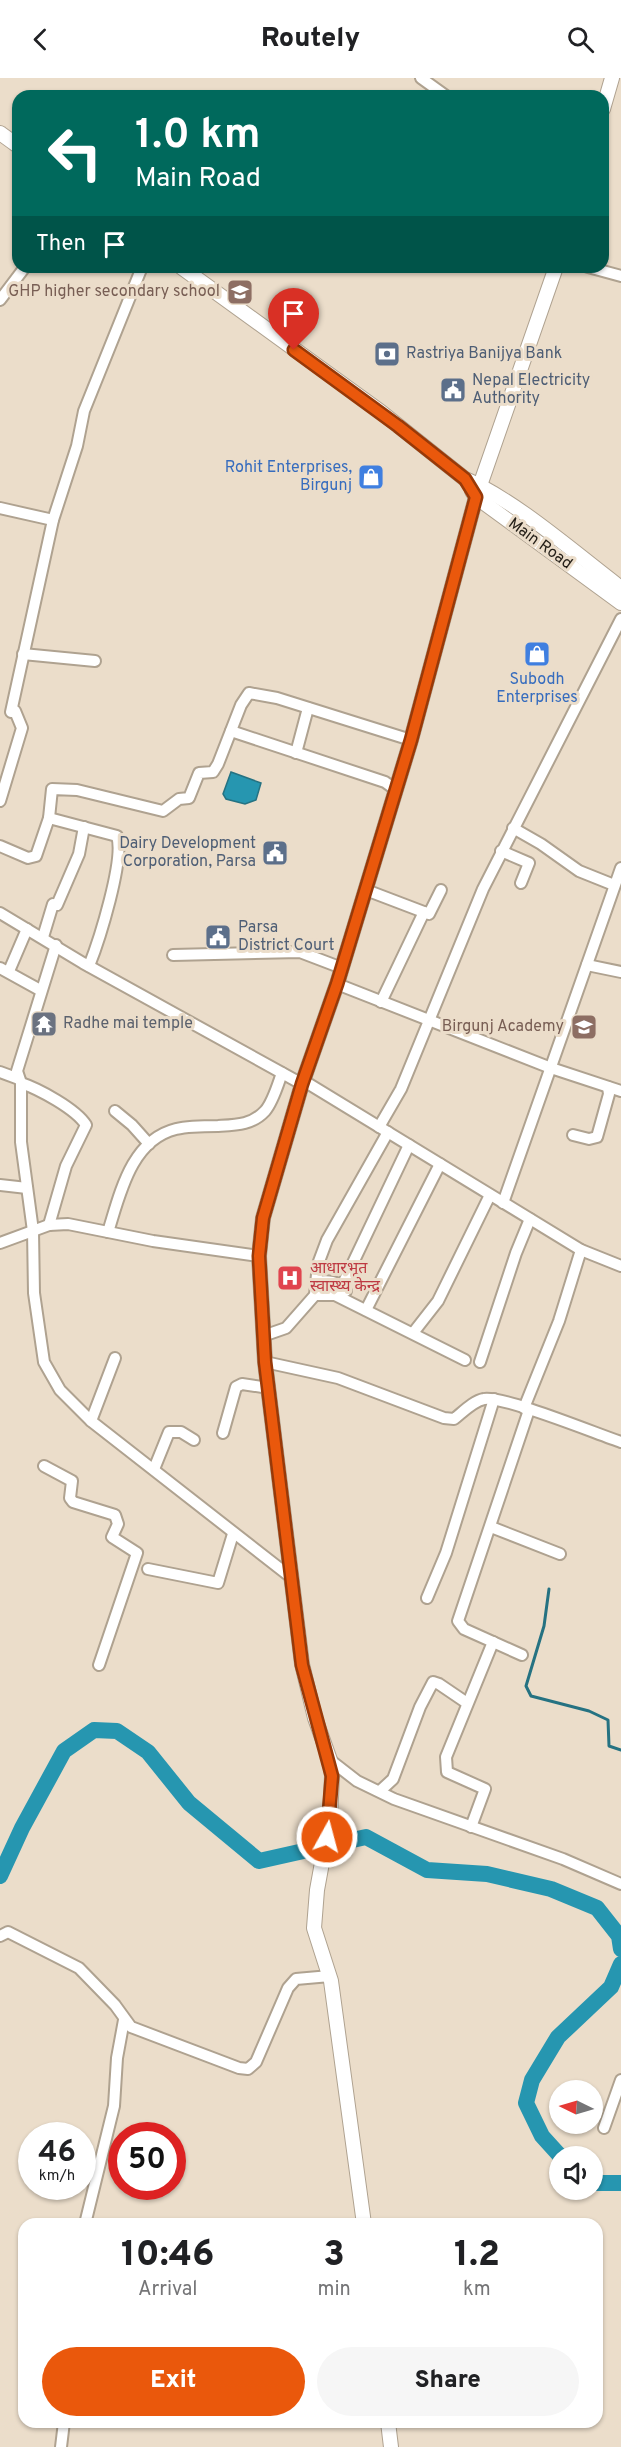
<!DOCTYPE html>
<html lang="en">
<head>
<meta charset="utf-8">
<style>
  body { margin:0; font-family:Overpass,"Noto Sans Devanagari",sans-serif; background:#f6f6f6; color:#202124; height:100vh; display:flex; flex-direction:column; font-size:22px; white-space:nowrap }
  * { box-sizing:border-box; margin:0 }
  p { font-size:20px; color:#757577 }
  .icon { flex:none; width:33px; height:33px; fill:none; stroke:currentColor; stroke-width:2; stroke-linecap:round; stroke-linejoin:round }
  .map { position:relative; flex:1; overflow:hidden }
  .side { position:absolute; left:18px; top:2140px; width:585px; height:210px; display:flex; flex-direction:column; background:#fff; border-radius:18px; box-shadow:0 2px 4px #0004 }
  .side>* { flex:none }
  .top-card { position:absolute; left:12px; top:12px; width:597px; height:183px; border-radius:18px; box-shadow:0 2px 4px #0004; background:#00695c; color:#fff; overflow:hidden }
  .needle { width:39px; rotate:275deg }
  .buttons { position:absolute; left:549px; top:2002px; display:grid; gap:12px }
  .buttons a { display:grid; place-items:center; width:54px; height:54px; border-radius:50%; background:#fff; box-shadow:0 2px 4px #0004; font-size:30px }
  .speed { position:absolute; left:18px; top:2044px; display:flex; gap:12px; font-size:30px; font-weight:700; text-align:center }
  .speed>* { display:grid; place-content:center; width:78px; height:78px; border-radius:50%; background:#fff; box-shadow:0 2px 4px #0004; line-height:1 }
  .speed small { font-size:15px; font-weight:400 }
  .speed .limit { border:9px solid #d22; background:#fff; color:#111 }
  .pin { position:absolute; display:grid; place-items:center; width:51px; height:51px; color:#fff; margin:-62px -26px; border-radius:50% 50% 50% 0; rotate:-45deg; box-shadow:0 0 6px #0007 }
  .pin .icon { rotate:45deg }
  .me { position:absolute; width:66px; margin:-33px; rotate:7deg; stroke-linejoin:round; filter:drop-shadow(0 0 4px #0008) }
  .turn { display:flex; align-items:center; gap:21px; height:126px; padding:0 24px; font-size:27px }
  .turn .icon { width:78px; height:78px; stroke-width:2.5 }
  .turn b { display:block; font-size:42px; line-height:51px }
  .then { display:flex; align-items:center; height:57px; padding:0 24px; background:#0003; gap:12px; font-size:22px }
  .eta { display:flex; justify-content:space-evenly; align-items:center; height:102px; text-align:center }
  .eta b { font-size:36px; font-weight:800; line-height:42px }
  .action { display:flex; gap:12px; margin-top:auto; padding:12px 24px }
  .action a { flex:1; height:69px; border-radius:36px; background:#ea580c; color:#fff; font-size:24px; font-weight:800; line-height:69px; text-align:center }
  .action a+a { background:#f6f6f6; color:#202124 }
  header { display:flex; justify-content:space-between; align-items:center; height:78px; padding:0 24px; background:#fff; font-size:27px; font-weight:800 }
  .map>svg:first-child { display:block }
</style>
</head>
<body>
<header><svg class="icon" aria-label="back" viewBox="0 0 24 24"><path d="M15 5l-7 7 7 7"/></svg>Routely<svg class="icon" aria-label="search" viewBox="0 0 24 24"><circle cx="10" cy="10" r="6"/><path d="M15 15l6 6"/></svg></header>
<div class="map">
<svg width="621" height="2369" viewBox="0 0 621 2369">
  <rect width="100%" height="100%" fill="#ebddca"/>
  <!-- water -->
  <polygon fill="#2696b0" stroke="#257282" stroke-width="1.5" points="231,694 261,705 256,722 245,726 226,721 223,716"/>
  <g fill="none" stroke-linecap="round" stroke-linejoin="round">
    <!-- stream -->
    <polyline stroke="#257282" stroke-width="3" points="549,1511 544,1548 526,1608 531,1618 589,1633 608,1642 609,1668 621,1672"/>
    <!-- river -->
    <g stroke="#2696b0" stroke-width="16">
      <polyline points="0,1798 22,1750 64,1673 94,1652 117,1653 148,1674 189,1725 259,1783 366,1759 427,1792 487,1796 551,1811 597,1830 619,1858 621,1871"/>
      <polyline points="561,2079 542,2058 526,2025 532,2002 558,1959 611,1909 621,1886"/>
      <polyline points="592,2105 621,2105"/>
    </g>
    <defs>
      <g id="minor">
        <polyline points="421,0 446,18"/>
        <polyline points="588,189 621,198"/>
        <polyline points="0,222 25,189"/>
        <polyline points="0,430 53,442"/>
        <polyline points="23,576 95,583"/>
        <polyline points="231,653 385,704 396,712"/>
        <polyline points="296,675 308,630"/>
        <polyline points="0,723 22,650 15,633 11,634 53,442 77,368 84,333 142,189"/>
        <polyline points="49,740 52,711 77,712 163,733 179,721 189,720 199,695 213,694 218,686 241,627 249,615 277,620 411,662"/>
        <polyline points="513,750 541,766 579,793 614,807"/>
        <path d="M0 768 28 780 36 778 49 740 117 758C125 781 99 863 89 888"/>
        <polyline points="501,773 529,785 521,805"/>
        <polyline points="366,812 429,836 441,812"/>
        <polyline points="0,835 83,885 302,1006"/>
        <polyline points="43,859 53,826 57,827 79,776 84,749"/>
        <polyline points="56,867 17,993 21,1005 21,1064 33,1153 34,1215 44,1284 60,1312 91,1343 292,1500"/>
        <polyline points="173,877 300,874 342,890"/>
        <polyline points="587,887 621,894"/>
        <polyline points="0,890 40,912"/>
        <polyline points="9,893 27,851"/>
        <polyline points="337,906 551,990 621,1013"/>
        <polyline points="381,924 424,834"/>
        <polyline points="0,994 19,1001"/>
        <polyline points="304,1003 581,1172 621,1188"/>
        <path d="M21 1005C39 1011 76 1031 86 1047L66 1088 49 1147"/>
        <polyline points="115,1033 132,1047 149,1066"/>
        <polyline points="379,1049 401,1011 483,811 621,541"/>
        <polyline points="573,1057 589,1061 597,1059 609,1016 608,1009"/>
        <polyline points="0,1107 27,1110"/>
        <polyline points="503,1125 621,790"/>
        <path d="M108 1154C120 1116 131 1062 176 1051 189 1048 205 1048 218 1048 236 1047 252 1047 265 1033 273 1024 278 1006 282 995"/>
        <polyline points="0,1165 49,1147 68,1146 153,1163 259,1178"/>
        <path d="M317 1204C328 1202 339 1203 346 1213"/>
        <polyline points="315,1217 335,1217 465,1282"/>
        <polyline points="335,1217 342,1208 409,1067"/>
        <polyline points="366,1232 440,1086"/>
        <polyline points="413,1255 438,1223 490,1117"/>
        <polyline points="263,1258 286,1250 315,1217 318,1186 327,1162 388,1054"/>
        <path d="M265 1284 338 1300 444 1340 454 1341C463 1334 473 1323 484 1321 502 1317 597 1356 621 1364"/>
        <polyline points="480,1284 516,1175 530,1141"/>
        <polyline points="524,1330 559,1243 581,1172"/>
        <polyline points="91,1343 115,1280"/>
        <polyline points="223,1355 236,1309 242,1306 269,1310"/>
        <polyline points="44,1388 72,1403 70,1420 73,1424 115,1437 118,1446 112,1459 137,1475 99,1587"/>
        <polyline points="154,1391 169,1354 181,1354 194,1362"/>
        <polyline points="491,1449 560,1476"/>
        <polyline points="148,1491 218,1505 233,1456"/>
        <polyline points="427,1520 446,1475 494,1321"/>
        <polyline points="522,1577 464,1551 458,1543 529,1332"/>
        <polyline points="330,1682 357,1703 394,1721 563,1781 621,1806"/>
        <polyline points="380,1713 393,1701 420,1629 433,1604 439,1606 467,1625"/>
        <polyline points="471,1749 485,1711 447,1694 446,1679 493,1564"/>
        <polyline points="0,1858 8,1854 79,1890 115,1927 131,1949 239,1990 248,1991 256,1984 288,1910 296,1901 330,1898"/>
        <polyline points="604,2050 621,2002"/>
        <polyline points="85,2146 114,2028 117,1980 124,1942"/>
        <polyline points="61,2369 64,2344"/>
      </g>
      <g id="major">
        <polyline points="603,31 612,0"/>
        <polyline points="0,55 18,68"/>
        <path d="M181 189 381 334 465 401C515 422 576 476 621 510"/>
        <polyline points="472,413 476,419 621,525"/>
        <polyline points="364,2146 331,1903 314,1850 317,1812 330,1741 332,1698 330,1682 315,1640 302,1586 265,1284 259,1178 263,1140 302,1006 337,906 411,662 476,419 556,189"/>
        <polyline points="388,2344 391,2369"/>
      </g>
    </defs>
    <!-- minor casing -->
    <use href="#minor" stroke="#afa290" stroke-width="14"/>
    <!-- major casing -->
    <use href="#major" stroke="#afa290" stroke-width="16"/>
    <!-- minor -->
    <use href="#minor" stroke="#fff" stroke-width="10"/>
    <!-- major -->
    <use href="#major" stroke="#fff" stroke-width="14"/>
  </g>
  <g fill="none" stroke-linecap="round" stroke-linejoin="round">
    <defs>
      <polyline id="route" points="294,272 398,348 465,401 476,419 411,662 337,906 302,1006 263,1140 259,1178 265,1284 302,1587 332,1698 327,1759"/>
    </defs>
    <!-- route casing -->
    <use href="#route" stroke="#983908" stroke-width="15"/>
    <!-- route -->
    <use href="#route" stroke="#ea580c" stroke-width="10"/>
  </g>
  <!-- icons -->
  <defs>
    <symbol id="school-square" viewBox="-11 -11 22 22"><rect x="-9" y="-9" width="18" height="18" rx="4" fill="#8d6e63" stroke="#ebddca"/><path d="M0-5L7-2L0 1L-7-2ZM-4 1L0 2.5L4 1V4Q0 6-4 4Z" fill="#fff"/></symbol>
    <symbol id="bank-square" viewBox="-11 -11 22 22"><rect x="-9" y="-9" width="18" height="18" rx="4" fill="#5c6f8a" stroke="#ebddca"/><path d="M-6-4H6V4H-6ZM0-2.3a2.3 2.3 0 1 0 0 4.6a2.3 2.3 0 1 0 0-4.6Z" fill="#fff"/></symbol>
    <symbol id="civic-square" viewBox="-11 -11 22 22"><rect x="-9" y="-9" width="18" height="18" rx="4" fill="#5c6f8a" stroke="#ebddca"/><path d="M-.6-6.5H3V-4.5H.6V-3L4-1V1h2V6H-6V1h2V-1L-.6-3ZM-1.2 2.5V6h2.4V2.5Z" fill="#fff"/></symbol>
    <symbol id="shop-square" viewBox="-11 -11 22 22"><rect x="-9" y="-9" width="18" height="18" rx="4" fill="#3f7fe0" stroke="#ebddca"/><path d="M-5-2.5h2.3a2.7 3.5 0 0 1 5.4 0H5L5.5 6h-11ZM-1.5-2.5h3a1.5 2.3 0 0 0-3 0Z" fill="#fff"/></symbol>
    <symbol id="temple-square" viewBox="-11 -11 22 22"><rect x="-9" y="-9" width="18" height="18" rx="4" fill="#6b7280" stroke="#ebddca"/><path d="M0-6L5-2H3V0L6.5 2.5H4V6H1.5V3h-3V6H-4V2.5H-6.5L-3 0V-2H-5Z" fill="#fff"/></symbol>
    <symbol id="hospital-square" viewBox="-11 -11 22 22"><rect x="-9" y="-9" width="18" height="18" rx="4" fill="#e0444e" stroke="#ebddca"/><path d="M-5-5h3v3.5h4V-5h3V5h-3V1.5h-4V5h-3Z" fill="#fff"/></symbol>
  </defs>
  <g fill-rule="evenodd">
    <use href="#school-square" x="225" y="199" width="30" height="30"/>
    <use href="#bank-square" x="372" y="261" width="30" height="30"/>
    <use href="#civic-square" x="438" y="297" width="30" height="30"/>
    <use href="#shop-square" x="356" y="384" width="30" height="30"/>
    <use href="#shop-square" x="522" y="561" width="30" height="30"/>
    <use href="#civic-square" x="260" y="760" width="30" height="30"/>
    <use href="#civic-square" x="203" y="844" width="30" height="30"/>
    <use href="#temple-square" x="29" y="931" width="30" height="30"/>
    <use href="#school-square" x="569" y="934" width="30" height="30"/>
    <use href="#hospital-square" x="275" y="1185" width="30" height="30"/>
  </g>
  <g text-anchor="middle" dominant-baseline="central" stroke-width="6" stroke-linejoin="round" paint-order="stroke">
    <!-- education labels -->
    <g font-size="16" fill="#785e54" stroke="#ebddca" text-anchor="end">
      <text x="220" y="214">GHP higher secondary school</text>
      <text x="564" y="949">Birgunj Academy</text>
    </g>
    <!-- service labels -->
    <g font-size="16" fill="#4e5e75" stroke="#ebddca" text-anchor="start">
      <text x="406" y="276">Rastriya Banijya Bank</text>
      <text x="472" y="303">Nepal Electricity<tspan x="472" dy="18">Authority</tspan></text>
      <text x="256" y="766" text-anchor="end">Dairy Development<tspan x="256" dy="18">Corporation, Parsa</tspan></text>
      <text x="238" y="850">Parsa<tspan x="238" dy="18">District Court</tspan></text>
    </g>
    <!-- shop labels -->
    <g font-size="16" fill="#366cbe" stroke="#ebddca" text-anchor="end">
      <text x="352" y="390">Rohit Enterprises,<tspan x="352" dy="18">Birgunj</tspan></text>
      <text x="537" y="602" text-anchor="middle">Subodh<tspan x="537" dy="18">Enterprises</tspan></text>
    </g>
    <!-- street labels -->
    <g font-size="16" fill="#231e17" stroke="#ebddca">
      <text transform="translate(540 466) rotate(36)">Main Road</text>
    </g>
    <!-- worship labels -->
    <g font-size="16" fill="#5b616d" stroke="#ebddca" text-anchor="start">
      <text x="63" y="946">Radhe mai temple</text>
    </g>
    <!-- health labels -->
    <g font-size="16" fill="#be3a42" stroke="#ebddca" text-anchor="start">
      <text x="310" y="1191">आधारभूत<tspan x="310" dy="18">स्वास्थ्य केन्द्र</tspan></text>
    </g>
  </g>
</svg>
<div class="buttons">
<a><svg class="needle" viewBox="-14 -14 28 28"><path d="M0-13l5 13h-10z" fill="#e53935"/><path d="M0 13l5-13h-10z" fill="#757577"/></svg></a>
<a><svg class="icon" aria-label="sound" viewBox="0 0 24 24"><path d="M4 9h4l5-4v14l-5-4H4zM17 9q2 3 0 6"/></svg></a>
</div>
<div class="speed"><div>46<small>km/h</small></div><div class="limit">50</div></div>
<div class="pin" style="left:294px;top:272px;background:#d93025"><svg class="icon" aria-label="arrive" viewBox="0 0 24 24"><path d="M6 21V4h12l-3 4 3 4H6"/></svg></div>
<svg class="me" style="left:327px;top:1759px" viewBox="-20 -20 40 40"><circle r="17" fill="#ea580c" stroke="#fff" stroke-width="3"/><path d="M0-11L8 9 0 5-8 9z" fill="#fff"/></svg>
<div class="top-card">
<div class="turn"><svg class="icon" aria-label="left" viewBox="0 0 24 24"><path d="M17 20v-9H6M10 6l-5 5 5 5"/></svg><div><b>1.0 km</b>Main Road</div></div>
<div class="then">Then<svg class="icon" aria-label="arrive" viewBox="0 0 24 24"><path d="M6 21V4h12l-3 4 3 4H6"/></svg></div>
</div>
<section class="side">
<div class="eta">
<div><b>10:46</b><p>Arrival</p></div>
<div><b>3</b><p>min</p></div>
<div><b>1.2</b><p>km</p></div>
</div>
<div class="action"><a>Exit</a><a>Share</a></div>
</section>
</div>
</body>
</html>
